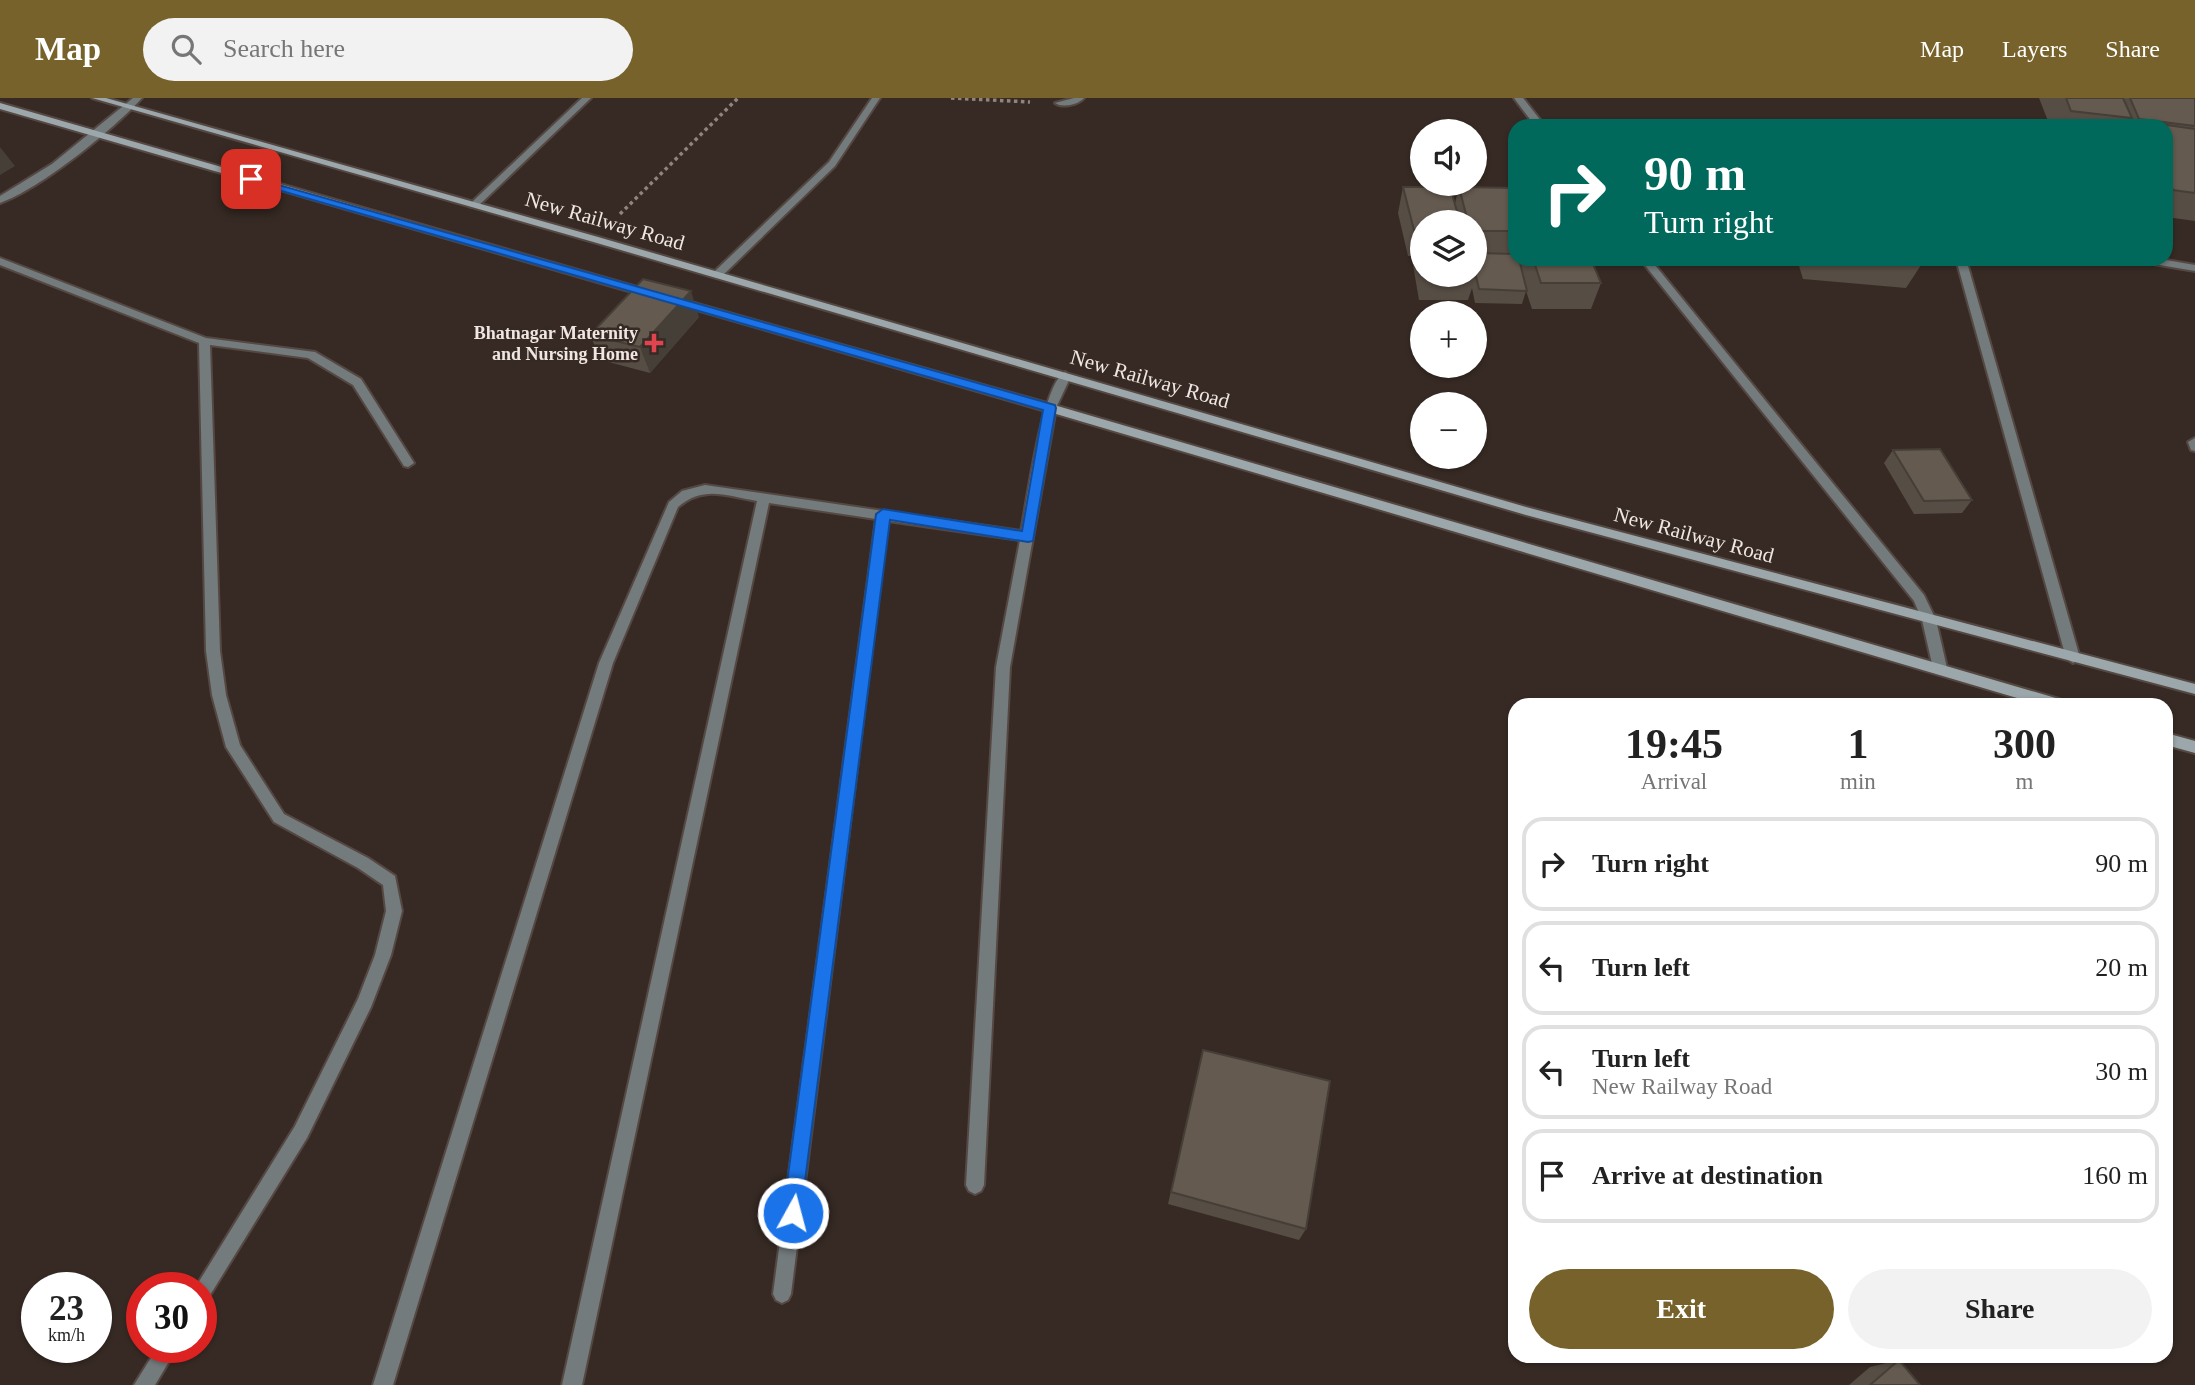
<!DOCTYPE html>
<html lang="en">
<head>
<meta charset="utf-8">
<style>
  body { margin:0; font-family:"Times New Roman",serif; background:#f2f2f2; color:#222; height:100vh; display:flex; flex-direction:column; font-size:26px; white-space:nowrap }
  * { box-sizing:border-box; margin:0 }
  p { font-size:23px; color:#767676 }
  .icon { flex:none; width:38px; height:38px; fill:none; stroke:currentColor; stroke-width:2; stroke-linecap:round; stroke-linejoin:round }
  .map { position:relative; flex:1; overflow:hidden }
  .panel { position:absolute; left:1508px; top:600px; width:665px; height:665px; display:flex; flex-direction:column; background:#fff; border-radius:21px; box-shadow:0 2px 5px #0004 }
  .panel>* { flex:none }
  .guide { position:absolute; left:1508px; top:21px; width:665px; height:147px; border-radius:21px; box-shadow:0 2px 5px #0004; background:#00695c; color:#fff; overflow:hidden }
  .fabs { position:absolute; left:1410px; top:21px; display:grid; gap:14px }
  .fabs a { display:grid; place-items:center; width:77px; height:77px; border-radius:50%; background:#fff; box-shadow:0 2px 5px #0004; font-size:35px }
  .speed { position:absolute; left:21px; top:1174px; display:flex; gap:14px; font-size:35px; font-weight:700; text-align:center }
  .speed>* { display:grid; place-content:center; width:91px; height:91px; border-radius:50%; background:#fff; box-shadow:0 2px 5px #0004; line-height:1 }
  .speed small { font-size:18px; font-weight:400 }
  .speed .limit { border:10px solid #d22; background:#fff; color:#111 }
  .pin { position:absolute; display:grid; place-items:center; width:60px; height:60px; color:#fff; margin:-30px; border-radius:14px; box-shadow:0 4px 10px #0006 }
  .me { position:absolute; width:77px; margin:-38px; rotate:7deg; stroke-linejoin:round; filter:drop-shadow(0 0 5px #0008) }
  .turn { display:flex; align-items:center; gap:24px; height:147px; padding:0 21px; font-size:32px }
  .turn .icon { width:91px; height:91px; stroke-width:2.5 }
  .turn b { display:block; font-size:49px; line-height:60px }
  .eta { display:flex; justify-content:space-evenly; align-items:center; height:119px; text-align:center }
  .eta b { font-size:42px; font-weight:800; line-height:49px }
  .cta { display:flex; gap:14px; margin-top:auto; padding:14px 21px }
  .cta a { flex:1; height:80px; border-radius:42px; background:#76622a; color:#fff; font-size:28px; font-weight:800; line-height:80px; text-align:center }
  .cta a+a { background:#f2f2f2; color:#222 }
  ul { padding:0; list-style:none }
  li { display:flex; align-items:center; gap:21px; height:94px; margin:0 14px 10px; padding:0 7px; border:4px solid #e0e0e0; border-radius:21px }
  li div { flex:1 }
  li b { display:block; font-size:26px }
  li em { font-style:normal }
  header { display:flex; align-items:center; gap:42px; box-sizing:border-box; height:98px; padding:0 35px; background:#76622a; color:#fff }
  header strong { font-size:33px }
  nav { display:flex; gap:38px; margin-inline-start:auto; font-size:24px }
  .search { width:490px; height:63px; background:#f2f2f2; display:flex; align-items:center; gap:18px; box-sizing:border-box; padding:0 24px; border-radius:38px; color:#767676; font-size:26px }
  .map>svg:first-child { display:block }
</style>
</head>
<body>
<header>
<strong>Map</strong>
<div class="search"><svg class="icon" aria-label="search" viewBox="0 0 24 24"><circle cx="10" cy="10" r="6"/><path d="M15 15l6 6"/></svg>Search here</div>
<nav><a>Map</a><a>Layers</a><a>Share</a></nav>
</header>
<div class="map">
<svg width="2195" height="1287" viewBox="0 0 2195 1287">
  <rect width="100%" height="100%" fill="#372a24"/>
  <g fill="none" stroke-linecap="round" stroke-linejoin="round">
    <defs>
      <polygon id="lane" points="2195,340 2195,353 2191,352 2188,344"/>
      <g id="street">
        <path d="M133 0H142C113 32 40 91 0 105V98L52 66Z"/>
        <polygon points="582,0 591,0 477,109 471,109 471,105"/>
        <polygon points="872,0 880,0 835,68 721,179 713,179 713,175 829,64"/>
        <path d="M1074 0H1084C1078 7 1062 10 1055 5Z"/>
        <polygon points="1514,0 1523,0 1545,28 1535,28"/>
        <polygon points="0,160 206,240 315,254 361,281 414,365 408,369 404,368 353,287 308,260 210,247 220,553 226,597 240,647 284,716 368,760 395,778 402,813 391,857 371,909 307,1040 207,1202 201,1205 201,1190 195,1190 295,1028 358,901 375,857 386,813 383,787 358,770 274,724 226,649 212,597 206,553 199,245 0,167"/>
        <polygon points="1640,161 1650,161 1924,497 1936,522 1947,570 1945,574 1935,574 1933,570 1922,522 1914,503"/>
        <polygon points="1956,161 1966,161 2080,560 2073,565 2066,560"/>
        <polygon points="2137,161 2160,161 2195,167 2195,173 2142,164"/>
        <path d="M1065 274 1071 278 1056 310 1010 569 984 1087 981 1093 975 1096 969 1093 966 1087 996 569 1020 442 888 423 791 1196 788 1202 782 1205 776 1202 773 1196 876 421 769 405 582 1287H562L757 403C726 398 704 387 678 409L613 565 393 1287H373L599 565 669 404 682 393 705 387 1021 433C1027 405 1042 285 1065 274Z"/>
        <polygon points="157,1250 177,1250 155,1287 134,1287"/>
      </g>
      <g id="secondary">
        <polygon points="92,0 106,0 598,139 1526,409 2195,586 2195,596 1526,417 590,143"/>
        <polygon points="0,5 654,194 655,196 654,198 646,198 0,11"/>
        <polygon points="680,201 1054,307 2059,601 2064,603 2066,607 2041,607 1046,313 676,206 675,204"/>
        <polygon points="2166,635 2195,643 2195,655 2166,647"/>
      </g>
    </defs>
    <!-- lane casing -->
    <use href="#lane" stroke="#554843" stroke-width="4"/>
    <!-- street casing -->
    <use href="#street" stroke="#554843" stroke-width="4"/>
    <!-- secondary casing -->
    <use href="#secondary" stroke="#554843" stroke-width="4"/>
    <!-- path -->
    <g stroke="#8f847f" stroke-width="3.5" stroke-dasharray="3.5 3.5" stroke-linecap="butt">
      <polyline points="951,0 1030,4"/>
      <polyline points="620,116 738,0"/>
    </g>
    <!-- lane -->
    <use href="#lane" fill="#737b7d" fill-rule="evenodd"/>
    <!-- street -->
    <use href="#street" fill="#737b7d" fill-rule="evenodd"/>
    <!-- secondary -->
    <use href="#secondary" fill="#9ba7aa" fill-rule="evenodd"/>
  </g>
  <!-- wall -->
  <g fill="#564d44" fill-rule="evenodd">
    <polygon points="2039,0 2195,0 2195,123 2166,119 2166,28 2050,28"/>
    <path d="M1403 89 1455 105 1459 89 1516 90V161L1520 165 1521 161H1591L1601 185 1591 211H1532L1526 193 1522 206 1475 205 1472 190 1468 202H1419L1412 161 1413 158H1408L1398 115ZM1423 124H1475V177H1423Z"/>
    <polygon points="1797,161 1922,161 1923,164 1906,190 1803,181"/>
    <polygon points="699,219 650,275 601,262 590,237"/>
    <polygon points="1893,352 1972,402 1962,415 1914,416 1884,365"/>
    <polygon points="1203,952 1306,1131 1299,1142 1168,1106"/>
    <polygon points="1899,1262 1920,1287 1849,1287 1870,1269"/>
  </g>
  <!-- shaded-wall -->
  <g fill="#463f37">
    <polygon points="0,49 15,68 0,77"/>
    <polygon points="691,193 699,219 650,275 640,249"/>
  </g>
  <!-- building -->
  <g fill="#645a4f" stroke="#463f37" stroke-width="2">
    <polygon points="2066,0 2123,0 2132,20 2071,13"/>
    <polygon points="2130,0 2195,0 2195,28 2139,21"/>
    <polygon points="2146,24 2195,31 2195,95 2173,92 2166,75 2166,28 2147,28"/>
    <polygon points="1403,89 1450,89 1460,124 1423,124 1423,132 1414,132"/>
    <polygon points="1459,89 1516,90 1516,133 1475,133 1475,124 1468,124"/>
    <polygon points="1418,136 1423,136 1423,159"/>
    <polygon points="1475,155 1516,156 1516,161 1519,161 1527,193 1479,191 1475,174"/>
    <polygon points="1533,161 1591,161 1601,185 1541,185"/>
    <polygon points="1883,161 1922,161 1923,164"/>
    <polygon points="643,181 691,193 640,249 590,237"/>
    <polygon points="1940,351 1972,402 1924,403 1893,352"/>
    <polygon points="1203,952 1330,983 1306,1131 1171,1094"/>
    <polygon points="1899,1262 1920,1287 1870,1287"/>
  </g>
  <!-- route -->
  <polygon fill="#1a73e8" stroke="#114b97" stroke-width="2" points="247,78 1055,307 1056,310 1033,443 1028,444 890,422 800,1122 793,1125 786,1122 783,1115 876,416 883,411 1022,433 1043,312 247,83"/>
  <!-- markers -->
  <path fill="#e0444e" stroke="#372a24" stroke-width="2.5" d="M650.5 234.5h7v7h7v7h-7v7h-7v-7h-7v-7h7z"/>
  <g text-anchor="middle" dominant-baseline="central" stroke-width="5" stroke-linejoin="round" paint-order="stroke">
    <!-- far-poi labels -->
    <g font-size="18" font-weight="bold" fill="#f0e7e3" stroke="#372a24" text-anchor="end">
      <text x="638" y="235">Bhatnagar Maternity<tspan x="638" dy="21">and Nursing Home</tspan></text>
    </g>
    <!-- street labels -->
    <g font-size="21" fill="#f0e7e3" stroke="#372a24">
      <text transform="translate(605 123) rotate(16)">New Railway Road</text>
      <text transform="translate(1150 281) rotate(16)">New Railway Road</text>
      <text transform="translate(1694 437) rotate(15)">New Railway Road</text>
    </g>
  </g>
</svg>
<div class="fabs">
<a><svg class="icon" aria-label="sound" viewBox="0 0 24 24"><path d="M4 9h4l5-4v14l-5-4H4zM17 9q2 3 0 6"/></svg></a>
<a><svg class="icon" aria-label="layers" viewBox="0 0 24 24"><path d="M12 4l9 5-9 5-9-5zM3 14l9 5 9-5"/></svg></a>
<a>+</a>
<a>−</a>
</div>
<div class="speed"><div>23<small>km/h</small></div><div class="limit">30</div></div>
<div class="pin" style="left:251px;top:81px;background:#d93025"><svg class="icon" aria-label="arrive" viewBox="0 0 24 24"><path d="M6 21V4h12l-3 4 3 4H6"/></svg></div>
<svg class="me" style="left:793px;top:1115px" viewBox="-20 -20 40 40"><circle r="17" fill="#1a73e8" stroke="#fff" stroke-width="3"/><path d="M0-11L8 9 0 5-8 9z" fill="#fff"/></svg>
<div class="guide">
<div class="turn"><svg class="icon" aria-label="right" viewBox="0 0 24 24"><path d="M7 20v-9h11M14 6l5 5-5 5"/></svg><div><b>90 m</b>Turn right</div></div>
</div>
<section class="panel">
<div class="eta">
<div><b>19:45</b><p>Arrival</p></div>
<div><b>1</b><p>min</p></div>
<div><b>300</b><p>m</p></div>
</div>
<ul>
<li><svg class="icon" aria-label="right" viewBox="0 0 24 24"><path d="M7 20v-9h11M14 6l5 5-5 5"/></svg><div><b>Turn right</b></div><em>90 m</em></li>
<li><svg class="icon" aria-label="left" viewBox="0 0 24 24"><path d="M17 20v-9H6M10 6l-5 5 5 5"/></svg><div><b>Turn left</b></div><em>20 m</em></li>
<li><svg class="icon" aria-label="left" viewBox="0 0 24 24"><path d="M17 20v-9H6M10 6l-5 5 5 5"/></svg><div><b>Turn left</b><p>New Railway Road</p></div><em>30 m</em></li>
<li><svg class="icon" aria-label="arrive" viewBox="0 0 24 24"><path d="M6 21V4h12l-3 4 3 4H6"/></svg><div><b>Arrive at destination</b></div><em>160 m</em></li>
</ul>
<div class="cta"><a>Exit</a><a>Share</a></div>
</section>
</div>
</body>
</html>
